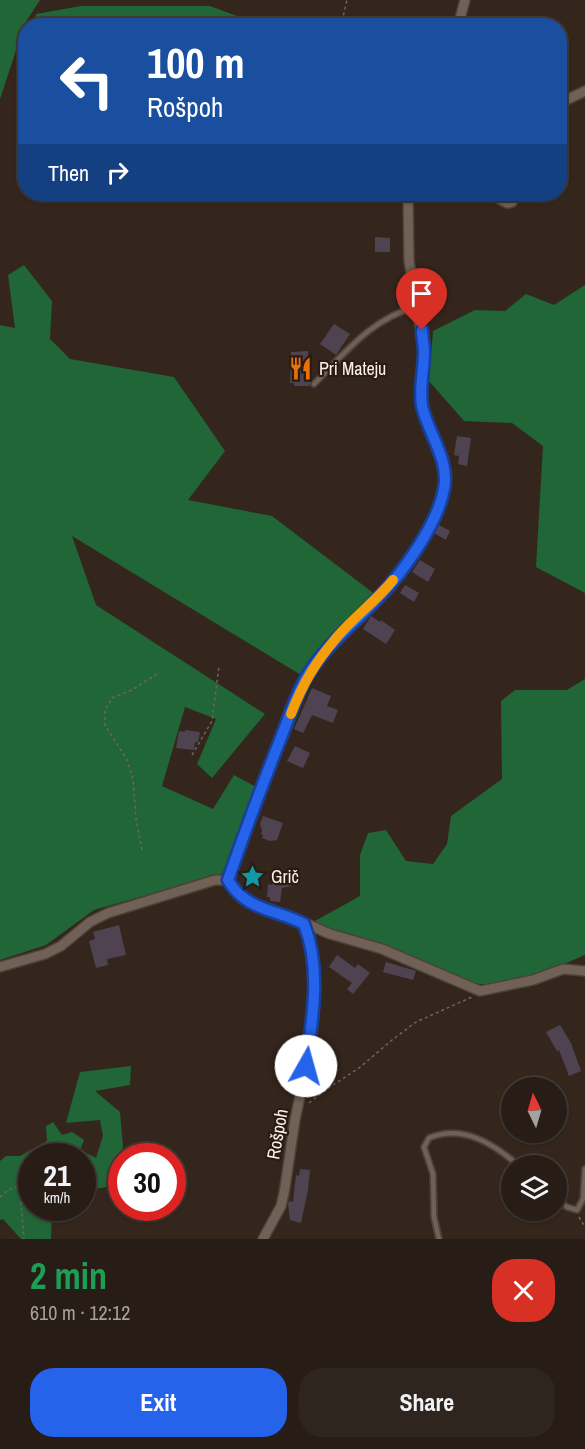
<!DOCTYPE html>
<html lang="en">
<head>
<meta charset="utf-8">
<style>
  body { margin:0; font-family:"Archivo Narrow",sans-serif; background:#2f251f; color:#f1f3f6; height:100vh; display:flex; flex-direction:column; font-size:22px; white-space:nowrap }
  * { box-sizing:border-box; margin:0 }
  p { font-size:20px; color:#a4a1a1 }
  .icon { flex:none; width:33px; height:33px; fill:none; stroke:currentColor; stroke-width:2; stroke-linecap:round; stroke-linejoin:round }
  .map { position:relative; height:1239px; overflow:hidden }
  .sheet { display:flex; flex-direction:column; background:#271c16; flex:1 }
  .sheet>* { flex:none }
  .guide { position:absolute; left:18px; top:18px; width:549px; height:183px; border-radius:24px; box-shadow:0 2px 4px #0004,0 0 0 2px #433a35; background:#1a4fa0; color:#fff; overflow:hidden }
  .needle { width:39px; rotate:355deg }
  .fabs { position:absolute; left:501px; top:1077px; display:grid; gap:12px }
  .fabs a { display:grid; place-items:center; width:66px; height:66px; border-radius:50%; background:#271c16; box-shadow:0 2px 4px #0004,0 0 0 2px #433a35; font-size:30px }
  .speed { position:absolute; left:18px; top:1143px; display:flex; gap:12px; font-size:30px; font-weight:700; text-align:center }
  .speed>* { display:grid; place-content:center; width:78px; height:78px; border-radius:50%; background:#271c16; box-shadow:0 2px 4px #0004,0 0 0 2px #433a35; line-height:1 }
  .speed small { font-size:15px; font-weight:400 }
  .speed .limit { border:9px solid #d22; background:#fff; color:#111 }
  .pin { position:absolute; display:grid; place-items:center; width:51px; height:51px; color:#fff; margin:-62px -26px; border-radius:50% 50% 50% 0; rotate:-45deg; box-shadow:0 0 6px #0007 }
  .pin .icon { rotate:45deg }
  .me { position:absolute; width:66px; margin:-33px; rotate:7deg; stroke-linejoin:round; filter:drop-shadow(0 0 4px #0008) }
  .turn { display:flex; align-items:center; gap:21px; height:126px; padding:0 30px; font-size:27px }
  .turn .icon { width:78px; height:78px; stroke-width:2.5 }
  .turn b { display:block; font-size:42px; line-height:51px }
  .then { display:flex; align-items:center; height:57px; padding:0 30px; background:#0003; gap:12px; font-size:22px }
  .round { display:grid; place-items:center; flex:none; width:63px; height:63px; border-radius:24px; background:#2f251f }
  .head { display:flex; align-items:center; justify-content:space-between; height:102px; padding:0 30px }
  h1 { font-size:36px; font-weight:700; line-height:45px; color:#1e9e55 }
  .primary-button { display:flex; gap:12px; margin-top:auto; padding:12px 30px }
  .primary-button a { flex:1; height:69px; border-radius:24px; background:#2563eb; color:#fff; font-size:24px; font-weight:700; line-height:69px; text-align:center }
  .primary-button a+a { background:#2f251f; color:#f1f3f6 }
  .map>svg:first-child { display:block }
</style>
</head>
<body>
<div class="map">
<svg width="585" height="1239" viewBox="0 0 585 1239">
  <rect width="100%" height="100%" fill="#34261d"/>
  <!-- forest -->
  <g fill="#206636">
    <polygon points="0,0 40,0 25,23 0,99"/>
    <polygon points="81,6 210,6 253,22 256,25 34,25 36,14"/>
    <polygon points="24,265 52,301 50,339 70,359 174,377 225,451 188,500 272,516 376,595 336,633 301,675 72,536 96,605 265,714 212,778 197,764 216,719 185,707 162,786 213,809 234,775 258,788 224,873 94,910 46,945 0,960 0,325 15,328 8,275"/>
    <polygon points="585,285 585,593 536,567 543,446 512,423 464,421 429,381 433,331 475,310 505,311 526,294 554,305"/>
    <polygon points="585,679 585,955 531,978 494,985 467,983 328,930 315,921 360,896 360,855 368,833 386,830 406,861 433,864 447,844 451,816 502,779 501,701 515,690 567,690"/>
    <polygon points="131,1066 130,1085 95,1091 120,1112 123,1147 107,1187 83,1191 82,1156 32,1156 32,1208 52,1208 51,1239 21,1239 3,1219 0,1220 0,1161 6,1156 20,1156 47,1141 46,1126 53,1122 62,1135 72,1132 84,1140 80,1150 96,1158 103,1136 100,1120 66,1123 80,1072"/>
  </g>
  <!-- building -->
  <g fill="#4f4351">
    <polygon points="375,237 390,238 390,252 375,252"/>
    <polygon points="334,324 350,334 336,355 320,344"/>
    <polygon points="308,351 308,369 311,369 312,380 309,386 294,386 294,383 290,383 291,352"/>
    <polygon points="457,436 471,438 467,466 458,464 459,456 454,455"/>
    <polygon points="439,525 450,531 446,540 434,533"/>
    <polygon points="420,560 435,569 428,582 412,572"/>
    <polygon points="405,585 419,593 414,602 400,593"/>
    <polygon points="371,616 380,622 381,620 395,630 386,644 363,629"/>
    <polygon points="312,688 331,696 327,706 338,710 333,723 312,715 303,733 294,729"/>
    <polygon points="185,730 200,732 198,742 195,742 194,750 176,748 179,731 185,732"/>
    <polygon points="295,746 310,753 303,768 287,761"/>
    <polygon points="263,816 283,823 277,840 270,841 262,838 263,835 261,834 262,831 260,824"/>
    <polygon points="290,878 291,886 282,888 280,902 270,901 270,897 267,897 268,884 272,885 272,879"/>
    <polygon points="119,925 126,955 107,959 108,965 96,968 89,941 95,939 93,932"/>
    <polygon points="337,955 355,968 358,964 370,973 353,994 347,989 352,983 329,967"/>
    <polygon points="386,962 416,971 413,980 383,972"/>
    <polygon points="560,1025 571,1043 581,1071 569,1076 559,1050 557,1051 546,1032"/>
    <polygon points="300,1169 310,1170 308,1190 301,1223 290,1220 288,1204 289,1201 293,1202 296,1175 299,1176"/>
  </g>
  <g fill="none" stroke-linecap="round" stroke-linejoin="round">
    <defs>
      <g id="service">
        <path d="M314 384C345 353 372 318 416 307"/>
        <polyline points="556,1199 567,1207 577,1210 583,1199 585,1169"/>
        <path d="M439 1239 434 1217 433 1174 424 1147 429 1138C463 1124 494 1144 519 1166"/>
      </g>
      <g id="minor">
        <polyline points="458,26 465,0"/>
        <polyline points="560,103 585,91"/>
        <polyline points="490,194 507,203 512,202 516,194"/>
        <polyline points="228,880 259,793 308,674 338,636 381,596 400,572 432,524 442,501 445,485 445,470 425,420 422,403 421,375 424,351 409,261 408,194"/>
        <polyline points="228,880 243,899 254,905 291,917 330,934 382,949 480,991 533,980 563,969 585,971"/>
        <polyline points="0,967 45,954 61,946 90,922 108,913 215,880 228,880"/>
        <path d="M263 1239 281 1206 284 1193C288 1169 291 1145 295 1120 307 1061 328 982 304 924"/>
      </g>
    </defs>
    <!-- service casing -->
    <use href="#service" stroke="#4c4139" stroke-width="8"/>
    <!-- minor casing -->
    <use href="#minor" stroke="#4c4139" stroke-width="12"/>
    <!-- path -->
    <g stroke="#71645c" stroke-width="1.5" stroke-dasharray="3 3" stroke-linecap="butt">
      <polyline points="338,26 343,17 347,0"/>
      <polyline points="192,755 212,721 219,666"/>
      <polyline points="142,850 136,819 133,779 127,760 105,725 105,710 112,698 132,690 160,672"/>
      <polyline points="309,1103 324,1091 359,1068 392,1040 416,1022 472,997"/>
      <polyline points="0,1197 8,1190 17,1187 20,1190 24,1239"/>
      <polyline points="579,1217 585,1227"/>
    </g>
    <!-- service -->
    <use href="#service" stroke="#706055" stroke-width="4.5"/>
    <!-- minor -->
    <use href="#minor" stroke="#706055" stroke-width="9"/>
  </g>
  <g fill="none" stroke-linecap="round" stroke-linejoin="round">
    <defs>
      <path id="route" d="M306 1066C312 1020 322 969 304 924 276 909 246 911 228 880 245 831 263 783 282 735 290 715 297 691 309 673 328 643 356 622 380 596 404 571 438 523 444 489 450 460 428 433 422 406 419 388 424 371 424 352 424 345 422 337 422 330"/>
    </defs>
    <!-- route casing -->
    <use href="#route" stroke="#184099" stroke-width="15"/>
    <!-- route -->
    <use href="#route" stroke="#2563eb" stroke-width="10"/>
    <!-- slow -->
    <path stroke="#f59e0b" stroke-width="10" d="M291 714C303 683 315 663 337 637 354 617 376 601 393 580"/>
  </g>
  <!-- icons -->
  <defs>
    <symbol id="restaurant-bare" viewBox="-9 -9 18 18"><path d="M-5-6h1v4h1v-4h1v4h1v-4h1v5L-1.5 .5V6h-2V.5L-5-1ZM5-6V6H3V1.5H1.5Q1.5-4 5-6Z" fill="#e8710a" stroke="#2a1c13" stroke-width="2.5" paint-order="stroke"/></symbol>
    <symbol id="sight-bare" viewBox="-9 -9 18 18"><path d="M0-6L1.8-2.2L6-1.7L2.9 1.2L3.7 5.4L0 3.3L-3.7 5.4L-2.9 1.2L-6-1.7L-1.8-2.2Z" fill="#0f9aa8" stroke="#2a1c13" stroke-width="2.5" paint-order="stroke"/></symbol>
  </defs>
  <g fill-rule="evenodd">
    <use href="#restaurant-bare" x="284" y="352" width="33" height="33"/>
    <use href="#sight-bare" x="236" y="860" width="33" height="33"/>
  </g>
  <g text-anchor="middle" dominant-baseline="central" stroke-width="4.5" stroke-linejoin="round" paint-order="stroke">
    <!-- poi labels -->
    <g font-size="18" fill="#fbf1eb" stroke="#2a1c13" text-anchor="start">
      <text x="319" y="368">Pri Mateju</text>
      <text x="271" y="876">Grič</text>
    </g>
    <!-- street labels -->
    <g font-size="18" fill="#fbf1eb" stroke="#2a1c13">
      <text transform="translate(277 1134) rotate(-80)">Rošpoh</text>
    </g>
  </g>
</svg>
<div class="fabs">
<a><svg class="needle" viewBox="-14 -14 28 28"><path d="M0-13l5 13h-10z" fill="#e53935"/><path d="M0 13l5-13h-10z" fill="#a4a1a1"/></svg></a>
<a><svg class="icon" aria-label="layers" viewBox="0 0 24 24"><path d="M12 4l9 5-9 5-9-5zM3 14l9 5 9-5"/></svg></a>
</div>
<div class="speed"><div>21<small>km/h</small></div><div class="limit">30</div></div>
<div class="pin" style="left:422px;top:330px;background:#d93025"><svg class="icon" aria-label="arrive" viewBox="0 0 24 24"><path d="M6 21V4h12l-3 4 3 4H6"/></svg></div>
<svg class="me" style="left:306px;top:1066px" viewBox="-20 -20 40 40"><circle r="19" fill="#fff"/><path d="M0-13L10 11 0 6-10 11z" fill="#2563eb"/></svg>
<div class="guide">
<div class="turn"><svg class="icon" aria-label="left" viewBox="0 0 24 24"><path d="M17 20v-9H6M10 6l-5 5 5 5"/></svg><div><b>100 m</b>Rošpoh</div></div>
<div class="then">Then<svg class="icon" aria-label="right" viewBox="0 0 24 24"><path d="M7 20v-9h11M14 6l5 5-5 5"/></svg></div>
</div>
</div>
<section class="sheet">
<div class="head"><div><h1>2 min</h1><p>610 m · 12:12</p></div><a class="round" style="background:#d93025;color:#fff"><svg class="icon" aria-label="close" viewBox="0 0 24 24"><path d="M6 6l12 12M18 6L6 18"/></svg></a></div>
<div class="primary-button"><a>Exit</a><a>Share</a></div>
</section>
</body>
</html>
